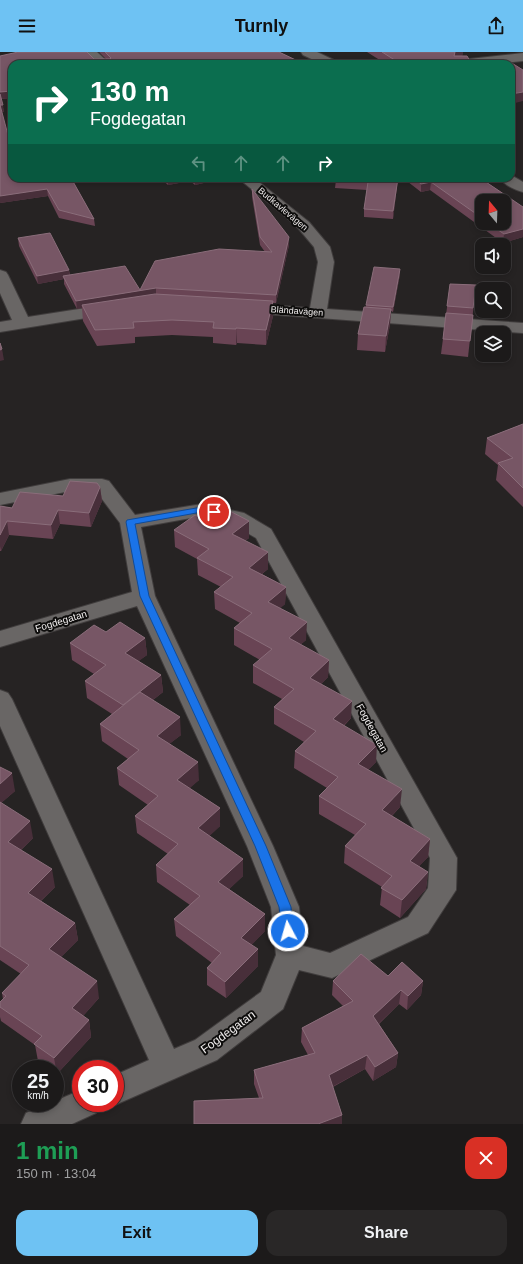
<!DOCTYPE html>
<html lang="en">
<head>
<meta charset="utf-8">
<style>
  body { margin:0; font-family:Arial,sans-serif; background:#292727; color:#f1f3f6; height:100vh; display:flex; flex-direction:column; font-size:15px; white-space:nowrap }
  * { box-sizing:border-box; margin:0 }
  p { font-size:13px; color:#a0a1a2 }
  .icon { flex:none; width:22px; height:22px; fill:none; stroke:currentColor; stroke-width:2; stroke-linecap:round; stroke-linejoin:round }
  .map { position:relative; height:1072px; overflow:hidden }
  .panel { display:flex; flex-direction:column; background:#1c1a1a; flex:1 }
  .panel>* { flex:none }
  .top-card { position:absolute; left:8px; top:8px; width:507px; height:122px; border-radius:12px; box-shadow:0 2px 6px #0003,0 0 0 1px #3a3839; background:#0b6e4f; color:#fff; overflow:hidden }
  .needle { width:26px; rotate:341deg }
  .fabs { position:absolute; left:475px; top:142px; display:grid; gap:8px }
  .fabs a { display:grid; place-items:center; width:36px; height:36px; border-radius:8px; background:#1c1a1a; box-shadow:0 2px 6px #0003,0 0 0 1px #3a3839; font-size:20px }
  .speed { position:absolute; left:12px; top:1008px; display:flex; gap:8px; font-size:20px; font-weight:700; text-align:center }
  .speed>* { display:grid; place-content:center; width:52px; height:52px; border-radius:50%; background:#1c1a1a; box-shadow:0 2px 6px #0003,0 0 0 1px #3a3839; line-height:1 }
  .speed small { font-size:10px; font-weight:400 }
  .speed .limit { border:6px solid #d22; background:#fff; color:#111 }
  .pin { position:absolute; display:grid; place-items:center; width:34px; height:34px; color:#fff; margin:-17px; border:2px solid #fff; border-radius:50%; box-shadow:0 1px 4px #0007 }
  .me { position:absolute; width:44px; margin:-22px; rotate:354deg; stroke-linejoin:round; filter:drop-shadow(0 0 3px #0008) }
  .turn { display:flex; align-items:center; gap:14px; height:84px; padding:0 16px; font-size:18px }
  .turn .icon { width:52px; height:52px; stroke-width:2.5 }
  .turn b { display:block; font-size:28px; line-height:34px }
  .lanes { display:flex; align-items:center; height:38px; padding:0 16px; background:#0003; justify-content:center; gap:20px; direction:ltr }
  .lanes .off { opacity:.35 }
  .round { display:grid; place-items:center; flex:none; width:42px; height:42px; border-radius:12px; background:#292727 }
  .head { display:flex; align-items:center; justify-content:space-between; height:68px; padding:0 16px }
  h1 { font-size:24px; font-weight:700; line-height:30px; color:#1e9e55 }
  .primary-button { display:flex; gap:8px; margin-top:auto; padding:8px 16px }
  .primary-button a { flex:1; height:46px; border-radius:12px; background:#6ec2f3; color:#111; font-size:16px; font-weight:700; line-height:46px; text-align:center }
  .primary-button a+a { background:#292727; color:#f1f3f6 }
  header { display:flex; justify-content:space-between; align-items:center; height:52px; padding:0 16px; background:#6ec2f3; color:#111; font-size:18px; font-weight:700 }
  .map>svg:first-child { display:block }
</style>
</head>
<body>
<header><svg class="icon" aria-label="menu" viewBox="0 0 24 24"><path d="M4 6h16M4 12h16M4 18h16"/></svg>Turnly<svg class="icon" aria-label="share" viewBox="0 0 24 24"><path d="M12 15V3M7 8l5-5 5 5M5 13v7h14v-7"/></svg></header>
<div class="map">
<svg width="523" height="1072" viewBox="0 0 523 1072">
  <rect width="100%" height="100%" fill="#262323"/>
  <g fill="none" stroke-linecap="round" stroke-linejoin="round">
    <defs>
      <g id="street">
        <polygon points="83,0 97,0 110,12 96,12"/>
        <polygon points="301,0 317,0 336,9 338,12 322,12 303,3"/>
        <polygon points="523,1 523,9 493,12 454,12 456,9 460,8"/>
        <path d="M511 123 523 130V140C515 138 504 133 500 126H511Z"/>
        <polygon points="238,126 254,126 309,170 330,195 334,210 327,257 523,271 523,281 237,260 235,256 237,252 243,251 310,256 318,210 314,195 298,176 286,165"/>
        <polygon points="0,218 6,220 8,223 28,265 111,252 117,253 119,257 117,261 111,262 0,280 0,270 12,268 0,241"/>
        <path d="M70 427H102L109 429 135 463 202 452 244 461 271 477 457 806 456 838 428 881 332 926 299 918 283 957 217 1008 115 1053 111 1051H115V1023L149 1008 0 674V638L8 641 12 647 174 997 195 988 261 940 276 903 271 855 247 794 137 554 0 595V579L132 540 120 471 96 439H70L0 453V441ZM202 464 230 471 256 486 430 806 428 836 408 865 330 901 303 894 299 855 273 794 155 544 141 475Z"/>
        <polygon points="81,1038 81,1051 101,1051 96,1061 72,1072 21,1072 26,1061 50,1051 55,1051 55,1049"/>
      </g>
    </defs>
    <!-- street casing -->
    <use href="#street" stroke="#403d3d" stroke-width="2"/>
    <!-- street -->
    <use href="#street" fill="#696665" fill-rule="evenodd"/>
  </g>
  <!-- wall -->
  <g fill="#694454" fill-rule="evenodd">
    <polygon points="99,0 279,0 302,11 302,12 12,12 12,46 1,47 4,60 2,60 12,126 71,126 94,167 95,174 59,166 48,144 0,151 0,4 106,7"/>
    <polygon points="367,0 463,0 462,4 472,12 386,12"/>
    <polygon points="160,126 221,126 221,127 195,133 190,129 168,133"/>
    <polygon points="398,126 393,167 364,165 364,157 367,138 335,136 336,128"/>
    <path d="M403 126H480L523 155V185L503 191 430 138 421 140ZM482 149 504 171H482Z"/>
    <polygon points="252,137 289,193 276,251 273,251 273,264 266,293 237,291 236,293 213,291 213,285 172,283 135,285 135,291 97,294 83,269 82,256 77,257 64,232 64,227 38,232 19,194 18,186 69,218 70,223 140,238 265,200 260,193 252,145"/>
    <polygon points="400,222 393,260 391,259 390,272 385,300 357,298 358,282 366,253"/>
    <polygon points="450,232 476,233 468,305 441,302"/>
    <polygon points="523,372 523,455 496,428 498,413 485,402 487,386"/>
    <polygon points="100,435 102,449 91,475 60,472 53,487 9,483 1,499 0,499 0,454 12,456"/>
    <polygon points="207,469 249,486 245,489 268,517 262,522 286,535 285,552 280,556 306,588 300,593 329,608 328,625 321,632 351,666 344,674 376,710 368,718 400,755 392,764 430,787 428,805 419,814 428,820 426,837 400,866 380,853 382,835 344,811 345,794 355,783 319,762 319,744 327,736 294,716 295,699 304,690 274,672 274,655 282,647 253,631 253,613 260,608 234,593 234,576 240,571 215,557 214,540 221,535 198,523 197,507 175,495 174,478"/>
    <polygon points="106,580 145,586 147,603 138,609 161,623 163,640 153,648 181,683 169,692 199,728 189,736 220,756 220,774 209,784 243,824 229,837 265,862 265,879 251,893 258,914 226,946 207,933 207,916 212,911 176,884 174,867 190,853 157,830 156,813 168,802 137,781 135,764 148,753 119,733 117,716 128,707 102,689 100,672 112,662 87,646 85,629 94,622 72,608 70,591"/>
    <polygon points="0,715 15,739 1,751 33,786 21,798 55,835 41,849 75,871 78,888 61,905 99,946 83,964 89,968 91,985 57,1022 55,1021 55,1017 49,1017 38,1009 35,993 1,969 0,965 0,950 3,947 2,941 21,922 0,908"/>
    <polygon points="388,924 423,929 421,943 407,958 399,952 379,972 398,1001 396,1015 373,1029 365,1017 333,1035 342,1063 259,1046 254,1032 254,1018 308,1003 301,990 302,976 343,954 332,943 333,929"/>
  </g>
  <!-- shaded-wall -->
  <g fill="#482f3a">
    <polygon points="455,0 463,0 462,6 454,4"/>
    <polygon points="12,39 12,46 0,47 0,40"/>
    <polygon points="523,40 523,49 511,52 511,42"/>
    <polygon points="0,53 3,53 4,60 1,60"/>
    <polygon points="168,126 190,126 190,129 168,133"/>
    <polygon points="195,126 221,126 221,127 195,133"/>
    <polygon points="398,126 393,167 393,159"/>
    <polygon points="431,130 430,138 421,140 421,132"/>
    <polygon points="47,137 48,144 0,151 0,144"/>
    <polygon points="523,177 523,185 503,191 504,182"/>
    <polygon points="289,185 289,193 276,251 276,243"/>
    <polygon points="400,217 400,222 393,260 393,255"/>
    <polygon points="69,218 70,226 63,224 64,227 38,232 37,224"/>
    <polygon points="156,236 156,244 82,253 82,256 77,257 76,249"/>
    <polygon points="273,249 273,264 266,293 266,278"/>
    <polygon points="391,257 390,272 385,300 386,284"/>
    <polygon points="236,276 237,291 236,293"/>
    <polygon points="2,297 4,308 0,309 0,298"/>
    <polygon points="100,435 102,449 91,475 89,461"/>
    <polygon points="58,458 60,472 53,487 51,473"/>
    <polygon points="7,469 9,483 1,499 0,494 0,483"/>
    <polygon points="249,469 249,486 232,499 232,482"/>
    <polygon points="268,500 268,517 249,532 249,516"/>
    <polygon points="286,535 285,552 268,567 268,550"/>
    <polygon points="307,570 306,588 288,603 289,586"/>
    <polygon points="145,586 147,603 127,618 125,601"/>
    <polygon points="329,608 328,625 310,643 310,626"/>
    <polygon points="161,623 163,640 125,670 123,653"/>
    <polygon points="352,649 351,666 332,685 333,667"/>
    <polygon points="180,665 181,683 158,701 157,684"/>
    <polygon points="377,693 376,710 357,729 358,712"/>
    <polygon points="198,710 199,728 179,746 177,728"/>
    <polygon points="12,721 15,739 0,752 0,732"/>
    <polygon points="402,737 400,755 381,775 382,758"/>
    <polygon points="220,756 220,774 199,794 198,776"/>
    <polygon points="30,769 33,786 11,807 8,790"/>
    <polygon points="430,787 428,805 408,826 410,809"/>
    <polygon points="243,807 243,824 219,847 218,830"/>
    <polygon points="52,817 55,835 31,858 28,841"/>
    <polygon points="428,820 426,837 400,866 402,848"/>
    <polygon points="265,862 265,879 242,903 241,886"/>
    <polygon points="75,871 78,888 52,914 49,897"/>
    <polygon points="258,897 258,914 226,946 225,930"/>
    <polygon points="97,929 99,946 75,973 72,956"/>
    <polygon points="423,929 421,943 407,958 408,944"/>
    <polygon points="401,938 399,952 372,978 373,964"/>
    <polygon points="89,968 91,985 57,1022 54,1006"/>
    <polygon points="398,1001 396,1015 373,1029 375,1015"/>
    <polygon points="367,1003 365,1017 328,1037 329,1023"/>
    <polygon points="342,1063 342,1072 318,1072"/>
  </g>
  <!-- building -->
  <g fill="#775665" stroke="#8a6d7a">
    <polygon points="18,0 87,0 94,7 110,7 111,6 105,0 279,0 302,11 298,12 12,12 12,39 0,40 0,4"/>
    <polygon points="382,0 455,0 454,4 467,4 472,12 401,12"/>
    <polygon points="510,10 523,18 523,40 511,42 511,12 500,12"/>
    <polygon points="0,42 3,53 0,53 12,98 12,126 71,126 94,167 59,158 47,137 0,144"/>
    <polygon points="336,126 398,126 393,159 364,157 368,130 336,128"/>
    <polygon points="414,126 480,126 523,155 523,177 504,182 488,171 504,171 504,149 482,149 482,166 431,130 421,132"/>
    <polygon points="252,137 289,185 276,243 156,236 76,249 63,224 125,214 140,238 155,209 219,197 272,200 260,185"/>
    <polygon points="50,181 69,218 37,224 18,186"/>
    <polygon points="374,215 400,217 393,255 366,253"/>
    <polygon points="450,232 476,233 473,256 447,254"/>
    <polygon points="155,242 273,249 266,278 236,276 236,277 213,276 214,270 172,268 133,270 134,276 95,278 82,253"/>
    <polygon points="364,255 391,257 386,284 358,282"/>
    <polygon points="446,261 473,263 470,289 443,287"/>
    <polygon points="0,291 2,297 0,298"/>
    <polygon points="523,372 523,436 498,411 513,406 487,386"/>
    <polygon points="70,429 97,431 100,435 89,461 58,458 51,473 7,469 0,483 0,454 12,456 20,440 63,444"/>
    <polygon points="224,456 249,469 232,482 268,500 249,516 286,535 268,550 307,570 289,586 329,608 310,626 352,649 333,667 377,693 358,712 402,737 382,758 430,787 410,809 428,820 402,848 381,836 392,824 345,794 366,772 319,744 338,725 295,699 316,679 274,655 294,637 253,613 272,597 234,576 252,561 214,540 233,525 197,506 209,497 174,478 195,463 207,469"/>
    <polygon points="120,570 145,586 125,601 161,623 123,653 85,629 106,613 70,591 94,573 106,580"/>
    <polygon points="140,640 180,665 157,684 198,710 177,728 220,756 198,776 243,807 218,830 265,862 241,886 258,897 225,930 207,916 221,901 174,867 200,844 156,813 178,792 135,764 158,744 117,716 139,698 100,672"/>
    <polygon points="0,715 12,721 0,732"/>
    <polygon points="0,750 30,769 8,790 52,817 28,841 75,871 49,897 97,929 72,956 89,968 54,1006 34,992 42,984 0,955 0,950 6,944 2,941 29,913 0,894"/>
    <polygon points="361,902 388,924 402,910 423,929 408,944 401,938 373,964 398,1001 375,1015 367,1003 329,1023 342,1063 318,1072 194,1072 194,1049 263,1046 254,1018 315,1001 302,976 353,949 333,929"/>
  </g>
  <!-- route -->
  <polygon fill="#1a73e8" stroke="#114b97" points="202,455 217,458 218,460 214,463 202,460 135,472 149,544 266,794 291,855 293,879 292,883 288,884 283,883 282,879 279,855 255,794 140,544 126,470 127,468"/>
  <g text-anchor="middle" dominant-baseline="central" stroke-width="4" stroke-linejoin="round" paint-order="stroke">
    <!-- far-street labels -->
    <g font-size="9" fill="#efecec" stroke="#0e0d0c">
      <text transform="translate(283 157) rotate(40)">Budkavlevägen</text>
      <text transform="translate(297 259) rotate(4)">Bländavägen</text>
    </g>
    <!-- street labels -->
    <g font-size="10" fill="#efecec" stroke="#0e0d0c">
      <text transform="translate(61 569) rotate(-17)">Fogdegatan</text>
      <text transform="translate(372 676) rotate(61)">Fogdegatan</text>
    </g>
    <!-- near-street labels -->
    <g font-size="12" fill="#efecec" stroke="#0e0d0c">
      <text transform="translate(228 980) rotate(-36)">Fogdegatan</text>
    </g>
  </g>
</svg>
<div class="fabs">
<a><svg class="needle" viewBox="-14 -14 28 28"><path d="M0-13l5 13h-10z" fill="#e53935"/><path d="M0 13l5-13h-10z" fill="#a0a1a2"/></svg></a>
<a><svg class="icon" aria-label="sound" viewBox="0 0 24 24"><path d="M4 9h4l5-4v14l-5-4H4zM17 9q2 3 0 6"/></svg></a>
<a><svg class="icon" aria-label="search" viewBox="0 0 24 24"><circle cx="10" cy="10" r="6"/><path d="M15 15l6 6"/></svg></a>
<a><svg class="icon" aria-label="layers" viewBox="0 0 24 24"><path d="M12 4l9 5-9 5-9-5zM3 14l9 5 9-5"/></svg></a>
</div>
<div class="speed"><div>25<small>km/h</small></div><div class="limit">30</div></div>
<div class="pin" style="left:214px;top:460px;background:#d93025"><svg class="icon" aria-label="arrive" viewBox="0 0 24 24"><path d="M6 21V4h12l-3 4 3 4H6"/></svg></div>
<svg class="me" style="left:288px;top:879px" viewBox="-20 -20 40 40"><circle r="17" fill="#1a73e8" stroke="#fff" stroke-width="3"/><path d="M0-11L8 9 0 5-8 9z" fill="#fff"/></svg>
<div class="top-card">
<div class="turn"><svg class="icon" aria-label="right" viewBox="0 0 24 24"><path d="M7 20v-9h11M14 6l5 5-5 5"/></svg><div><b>130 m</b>Fogdegatan</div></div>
<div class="lanes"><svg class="icon off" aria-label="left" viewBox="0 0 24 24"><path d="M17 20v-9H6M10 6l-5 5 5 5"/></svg><svg class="icon off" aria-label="ahead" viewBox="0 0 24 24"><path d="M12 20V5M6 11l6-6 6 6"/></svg><svg class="icon off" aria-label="ahead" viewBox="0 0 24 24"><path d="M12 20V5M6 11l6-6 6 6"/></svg><svg class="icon" aria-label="right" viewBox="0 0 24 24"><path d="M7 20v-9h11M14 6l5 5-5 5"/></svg></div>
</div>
</div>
<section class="panel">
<div class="head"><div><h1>1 min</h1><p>150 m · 13:04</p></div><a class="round" style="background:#d93025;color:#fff"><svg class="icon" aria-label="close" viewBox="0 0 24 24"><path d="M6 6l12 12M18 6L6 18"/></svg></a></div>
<div class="primary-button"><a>Exit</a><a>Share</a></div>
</section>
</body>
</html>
